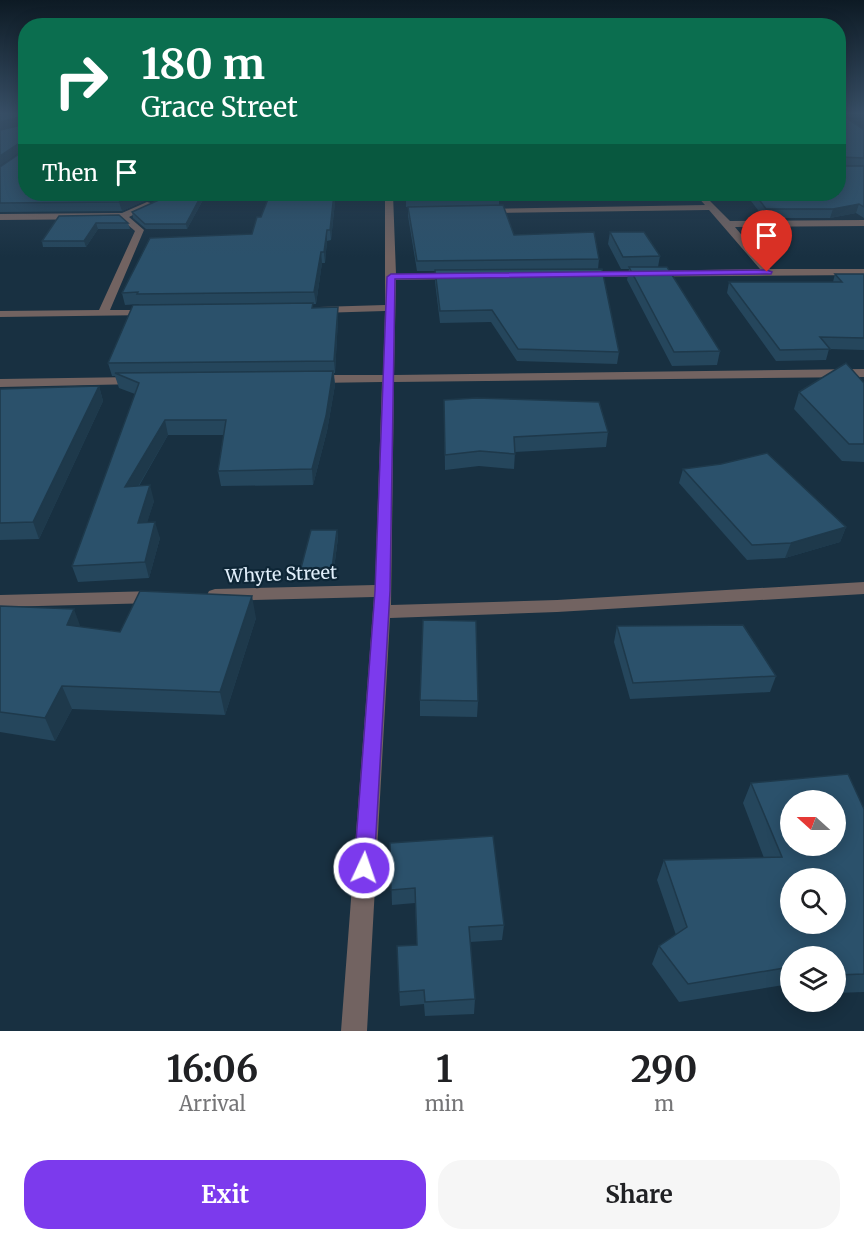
<!DOCTYPE html>
<html lang="en">
<head>
<meta charset="utf-8">
<style>
  body { margin:0; font-family:Merriweather,serif; background:#f6f6f6; color:#202124; height:100vh; display:flex; flex-direction:column; font-size:22px; white-space:nowrap }
  * { box-sizing:border-box; margin:0 }
  p { font-size:20px; color:#757577 }
  .icon { flex:none; width:33px; height:33px; fill:none; stroke:currentColor; stroke-width:2; stroke-linecap:round; stroke-linejoin:round }
  .map { position:relative; height:1031px; overflow:hidden }
  .side { display:flex; flex-direction:column; background:#fff; flex:1 }
  .side>* { flex:none }
  .banner { position:absolute; left:18px; top:18px; width:828px; height:183px; border-radius:24px; box-shadow:0 3px 15px #0003; background:#0b6e4f; color:#fff; overflow:hidden }
  .needle { width:39px; rotate:291deg }
  .controls { position:absolute; left:780px; top:790px; display:grid; gap:12px }
  .controls a { display:grid; place-items:center; width:66px; height:66px; border-radius:50%; background:#fff; box-shadow:0 3px 15px #0003; font-size:30px }
  .pin { position:absolute; display:grid; place-items:center; width:51px; height:51px; color:#fff; margin:-62px -26px; border-radius:50% 50% 50% 0; rotate:-45deg; box-shadow:0 0 6px #0007 }
  .pin .icon { rotate:45deg }
  .me { position:absolute; width:66px; margin:-33px; rotate:3deg; stroke-linejoin:round; filter:drop-shadow(0 0 4px #0008) }
  .turn { display:flex; align-items:center; gap:21px; height:126px; padding:0 24px; font-size:27px }
  .turn .icon { width:78px; height:78px; stroke-width:2.5 }
  .turn b { display:block; font-size:42px; line-height:51px }
  .then { display:flex; align-items:center; height:57px; padding:0 24px; background:#0003; gap:12px; font-size:22px }
  .eta { display:flex; justify-content:space-evenly; align-items:center; height:102px; text-align:center }
  .eta b { font-size:36px; font-weight:700; line-height:42px }
  .primary-button { display:flex; gap:12px; margin-top:auto; padding:12px 24px }
  .primary-button a { flex:1; height:69px; border-radius:24px; background:#7c3aed; color:#fff; font-size:24px; font-weight:700; line-height:69px; text-align:center }
  .primary-button a+a { background:#f6f6f6; color:#202124 }
  .map>svg:first-child { display:block }
</style>
</head>
<body>
<div class="map">
<svg width="864" height="1031" viewBox="0 0 864 1031">
  <rect width="100%" height="100%" fill="#183041"/>
  <g fill="none" stroke-linecap="round" stroke-linejoin="round">
    <!-- street -->
    <g fill="#726361" fill-rule="evenodd">
      <polygon points="179,194 333,194 329,196 182,198 178,196"/>
      <polygon points="385,194 393,194 396,274 455,273 460,276 455,279 396,280 394,375 864,369 864,377 394,382 391,605 557,600 864,582 864,594 557,612 390,618 367,1031 341,1031 374,597 215,601 209,599 207,595 209,591 215,589 375,585 382,382 315,383 309,379 315,375 383,375 385,311 319,313 314,310 319,307 385,305"/>
      <polygon points="695,194 703,194 730,221 864,220 864,226 735,227 770,269 864,269 864,275 584,277 581,276 581,272 760,269 709,210 485,213 481,211 485,209 705,205"/>
      <polygon points="147,202 154,204 129,217 144,230 110,310 148,310 153,313 152,315 0,317 0,311 99,310 135,231 121,219 0,220 0,214 122,213"/>
      <polygon points="135,377 139,378 139,384 0,387 0,379"/>
      <polygon points="155,591 161,593 163,597 161,601 155,603 0,607 0,595"/>
    </g>
  </g>
  <!-- wall -->
  <g fill="#25465c">
    <polygon points="838,112 864,130 864,218 856,213 830,218 764,218 751,201 743,194 838,194"/>
    <polygon points="26,124 26,194 169,194 155,196 122,211 0,212 0,167 25,150"/>
    <polygon points="202,194 203,200 187,229 146,229 133,218 132,212"/>
    <polygon points="406,194 499,196 499,205 406,207"/>
    <polygon points="335,202 331,240 327,241 325,263 322,263 316,304 313,304 313,308 338,319 335,373 334,373 335,385 327,431 313,485 221,486 218,471 224,435 168,435 139,486 154,501 147,522 160,538 149,578 78,582 72,566 135,394 119,388 115,376 112,376 108,363 140,305 139,304 125,305 122,293 252,234 261,217"/>
    <polygon points="408,207 599,259 598,269 619,352 617,364 517,361 491,322 440,323 435,282 435,271 417,271 408,216"/>
    <polygon points="59,216 128,223 130,229 98,229 86,247 43,247 42,241"/>
    <polygon points="610,232 660,256 658,267 720,351 717,365 672,366 627,280 629,269 621,269 608,244"/>
    <polygon points="835,274 864,274 864,350 829,349 826,360 776,361 727,293 729,282 833,282"/>
    <polygon points="864,383 864,462 842,461 794,409 799,392"/>
    <polygon points="99,386 103,401 39,539 0,540 0,389"/>
    <polygon points="444,400 608,432 606,447 515,452 514,469 479,466 445,470"/>
    <polygon points="683,469 846,527 840,542 785,558 747,560 679,483"/>
    <polygon points="337,530 338,538 333,576 302,577 301,568"/>
    <polygon points="0,606 80,627 120,632 256,618 225,715 72,709 55,741 0,732"/>
    <polygon points="617,626 776,676 770,692 630,699 614,642"/>
    <polygon points="420,700 478,701 477,717 420,716"/>
    <polygon points="751,783 864,809 864,992 836,993 836,957 790,957 790,984 679,1002 652,964 659,946 676,935 657,880 664,860 764,858 743,803"/>
    <polygon points="390,843 504,925 502,940 470,942 475,999 474,1014 425,1016 424,1004 400,1006 397,946 417,945 415,903 392,905"/>
  </g>
  <!-- shaded-wall -->
  <g fill="#1e394b">
    <polygon points="23,116 26,124 0,130 0,122"/>
    <polygon points="24,140 26,148 0,166 0,156"/>
    <polygon points="138,194 169,194 155,196 122,211 119,202"/>
    <polygon points="202,194 203,200 187,229 186,224"/>
    <polygon points="335,194 335,202 331,240 330,230"/>
    <polygon points="859,204 856,213 830,218 833,209"/>
    <polygon points="96,223 98,229 86,247 84,241"/>
    <polygon points="327,230 327,241 325,263 324,252"/>
    <polygon points="321,252 322,263 316,304 314,292"/>
    <polygon points="338,307 338,319 335,373 334,361"/>
    <polygon points="333,371 335,385 327,431 313,485 312,469"/>
    <polygon points="99,386 103,401 39,539 33,522"/>
    <polygon points="165,420 168,435 129,502 125,487"/>
    <polygon points="150,485 154,501 142,539 138,523"/>
    <polygon points="155,522 160,538 149,578 145,562"/>
    <polygon points="846,527 840,542 785,558 791,543"/>
    <polygon points="337,530 338,538 333,576 332,568"/>
    <polygon points="252,596 256,618 225,715 220,692"/>
    <polygon points="74,609 82,631 67,625"/>
    <polygon points="62,686 72,709 55,741 45,718"/>
  </g>
  <!-- building -->
  <g fill="#2b516b" stroke="#1e394b" stroke-width="1.5" fill-rule="evenodd">
    <polygon points="0,112 26,112 26,118 23,116 0,122"/>
    <polygon points="838,112 864,130 864,158 840,157 838,163"/>
    <polygon points="26,124 26,194 138,194 119,202 0,203 0,167 25,150 24,140 0,156 0,130"/>
    <polygon points="838,164 841,166 864,166 864,207 859,204 833,209 766,209 755,194 838,194"/>
    <polygon points="202,194 186,224 145,224 132,212 161,199 179,195"/>
    <polygon points="270,194 334,194 330,230 327,230 324,252 321,252 314,292 137,294 138,292 122,293 150,238 252,234 257,217 261,217"/>
    <polygon points="406,194 498,194 499,196 406,197"/>
    <polygon points="503,205 514,235 594,232 599,259 417,261 408,207"/>
    <polygon points="119,215 128,223 96,223 84,241 42,241 59,216"/>
    <polygon points="610,232 644,232 660,256 623,257"/>
    <polygon points="629,267 667,267 720,351 674,352"/>
    <polygon points="602,269 619,352 518,349 492,310 440,311 435,270"/>
    <polygon points="835,274 864,274 864,338 820,337 830,349 780,350 729,282 842,282"/>
    <polygon points="313,303 312,308 338,307 334,361 108,363 133,305"/>
    <polygon points="846,363 864,383 864,444 849,444 799,392"/>
    <polygon points="333,371 326,416 312,469 218,471 226,420 165,420 125,487 150,485 138,523 155,522 145,562 72,566 139,383 115,373"/>
    <polygon points="99,386 33,522 0,523 0,389"/>
    <polygon points="476,398 599,402 608,432 514,437 515,454 480,451 445,455 444,400"/>
    <polygon points="767,453 846,527 791,543 752,545 683,469 721,464"/>
    <polygon points="311,530 337,530 332,568 301,568"/>
    <polygon points="140,591 252,596 220,692 62,686 45,718 0,712 0,606 74,609 67,625 120,632"/>
    <polygon points="423,620 476,621 478,701 420,700"/>
    <polygon points="743,625 776,676 633,683 617,626"/>
    <path d="M848 774 864 809V974L836 975V957H790V967L688 984 659 946 687 927 664 860 782 857 751 783ZM790 801H836V846H790ZM790 879H836V924H790Z"/>
    <polygon points="493,836 504,925 469,927 475,999 425,1002 424,990 399,992 397,946 417,945 415,888 391,890 390,843"/>
  </g>
  <!-- sky -->
  <linearGradient id="sky" x2="0" y2="1"><stop stop-color="#0d1a24"/><stop offset="0.44" stop-color="#374e65"/><stop offset="1" stop-color="#374e65" stop-opacity="0"/></linearGradient>
  <rect width="864" height="257" fill="url(#sky)"/>
  <!-- route -->
  <polygon fill="#7c3aed" stroke="#51269a" stroke-width="1.5" points="767,270 772,272 771,274 395,279 390,591 374,868 371,875 364,878 357,875 354,868 375,591 387,277 391,274"/>
  <g text-anchor="middle" dominant-baseline="central" stroke-width="4.5" stroke-linejoin="round" paint-order="stroke">
    <!-- street labels -->
    <g font-size="18" fill="#e1effb" stroke="#0e2636">
      <text transform="translate(281 574) rotate(-2)">Whyte Street</text>
    </g>
  </g>
</svg>
<div class="controls">
<a><svg class="needle" viewBox="-14 -14 28 28"><path d="M0-13l5 13h-10z" fill="#e53935"/><path d="M0 13l5-13h-10z" fill="#757577"/></svg></a>
<a><svg class="icon" aria-label="search" viewBox="0 0 24 24"><circle cx="10" cy="10" r="6"/><path d="M15 15l6 6"/></svg></a>
<a><svg class="icon" aria-label="layers" viewBox="0 0 24 24"><path d="M12 4l9 5-9 5-9-5zM3 14l9 5 9-5"/></svg></a>
</div>
<div class="pin" style="left:767px;top:272px;background:#d93025"><svg class="icon" aria-label="arrive" viewBox="0 0 24 24"><path d="M6 21V4h12l-3 4 3 4H6"/></svg></div>
<svg class="me" style="left:364px;top:868px" viewBox="-20 -20 40 40"><circle r="17" fill="#7c3aed" stroke="#fff" stroke-width="3"/><path d="M0-11L8 9 0 5-8 9z" fill="#fff"/></svg>
<div class="banner">
<div class="turn"><svg class="icon" aria-label="right" viewBox="0 0 24 24"><path d="M7 20v-9h11M14 6l5 5-5 5"/></svg><div><b>180 m</b>Grace Street</div></div>
<div class="then">Then<svg class="icon" aria-label="arrive" viewBox="0 0 24 24"><path d="M6 21V4h12l-3 4 3 4H6"/></svg></div>
</div>
</div>
<section class="side">
<div class="eta">
<div><b>16:06</b><p>Arrival</p></div>
<div><b>1</b><p>min</p></div>
<div><b>290</b><p>m</p></div>
</div>
<div class="primary-button"><a>Exit</a><a>Share</a></div>
</section>
</body>
</html>
